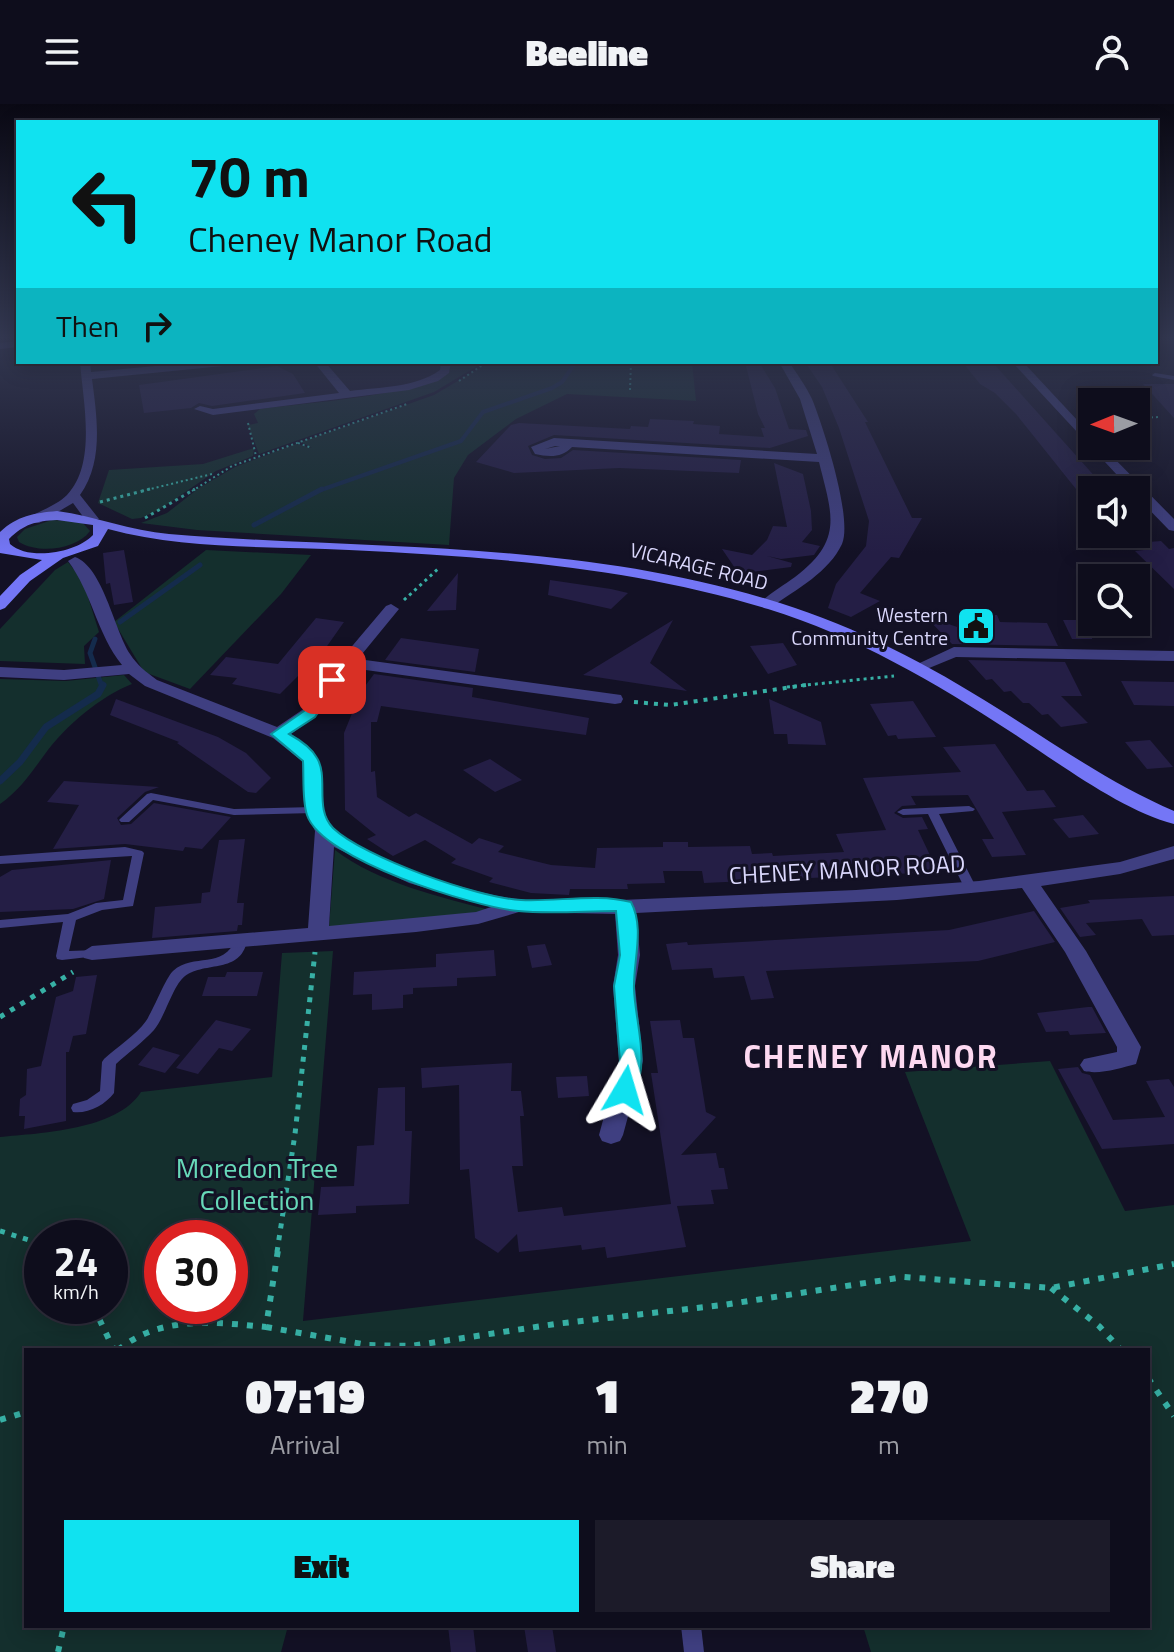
<!DOCTYPE html>
<html lang="en">
<head>
<meta charset="utf-8">
<style>
  body { margin:0; font-family:"Titillium Web",sans-serif; background:#1c1b29; color:#f1f3f6; height:100vh; display:flex; flex-direction:column; font-size:30px; white-space:nowrap }
  * { box-sizing:border-box; margin:0 }
  p { font-size:26px; color:#9b9ca3 }
  .icon { flex:none; width:44px; height:44px; fill:none; stroke:currentColor; stroke-width:2; stroke-linecap:round; stroke-linejoin:round }
  .map { position:relative; flex:1; overflow:hidden }
  .sheet { position:absolute; left:24px; top:1244px; width:1126px; height:280px; display:flex; flex-direction:column; background:#0e0d1c; border-radius:0px; box-shadow:0 4px 20px #0003,0 0 0 2px #2e2d3b }
  .sheet>* { flex:none }
  .banner { position:absolute; left:16px; top:16px; width:1142px; height:244px; border-radius:0px; box-shadow:0 4px 20px #0003,0 0 0 2px #2e2d3b; background:#10e2f0; color:#111; overflow:hidden }
  .needle { width:52px; rotate:269deg }
  .fabs { position:absolute; left:1078px; top:284px; display:grid; gap:16px }
  .fabs a { display:grid; place-items:center; width:72px; height:72px; border-radius:0px; background:#0e0d1c; box-shadow:0 4px 20px #0003,0 0 0 2px #2e2d3b; font-size:40px }
  .speed { position:absolute; left:24px; top:1116px; display:flex; gap:16px; font-size:40px; font-weight:700; text-align:center }
  .speed>* { display:grid; place-content:center; width:104px; height:104px; border-radius:50%; background:#0e0d1c; box-shadow:0 4px 20px #0003,0 0 0 2px #2e2d3b; line-height:1 }
  .speed small { font-size:20px; font-weight:400 }
  .speed .limit { border:12px solid #d22; background:#fff; color:#111 }
  .pin { position:absolute; display:grid; place-items:center; width:68px; height:68px; color:#fff; margin:-34px; border-radius:16px; box-shadow:0 4px 12px #0006 }
  .me { position:absolute; width:88px; margin:-44px; rotate:7deg; stroke-linejoin:round; filter:drop-shadow(0 0 6px #0008) }
  .turn { display:flex; align-items:center; gap:28px; height:168px; padding:0 40px; font-size:36px }
  .turn .icon { width:104px; height:104px; stroke-width:2.5 }
  .turn b { display:block; font-size:56px; line-height:68px }
  .then { display:flex; align-items:center; height:76px; padding:0 40px; background:#0003; gap:16px; font-size:30px }
  .eta { display:flex; justify-content:space-evenly; align-items:center; height:136px; text-align:center }
  .eta b { font-size:48px; font-weight:800; line-height:56px }
  .action { display:flex; gap:16px; margin-top:auto; padding:16px 40px }
  .action a { flex:1; height:92px; border-radius:0px; background:#10e2f0; color:#111; font-size:32px; font-weight:800; line-height:92px; text-align:center }
  .action a+a { background:#1c1b29; color:#f1f3f6 }
  header { display:flex; justify-content:space-between; align-items:center; height:104px; padding:0 40px; background:#0e0d1c; font-size:36px; font-weight:800 }
  .map>svg:first-child { display:block }
</style>
</head>
<body>
<header><svg class="icon" aria-label="menu" viewBox="0 0 24 24"><path d="M4 6h16M4 12h16M4 18h16"/></svg>Beeline<svg class="icon" aria-label="person" viewBox="0 0 24 24"><circle cx="12" cy="8" r="4"/><path d="M4 21q1-7 8-7t8 7"/></svg></header>
<div class="map">
<svg width="1174" height="1548" viewBox="0 0 1174 1548">
  <rect width="100%" height="100%" fill="#131125"/>
  <!-- green -->
  <g fill="#142f2d" fill-rule="evenodd">
    <path d="M450 258H484L434 288 259 350 248 321 258 319 254 310 260 305C303 299 421 292 450 266Z"/>
    <polygon points="490,258 692,258 696,297 567,290 516,315 468,351 454,374 449,441 197,426 141,419 167,409 199,384 235,363 296,340 312,344 301,338 434,291"/>
    <polygon points="254,344 253,352 216,367 159,406 141,414 132,415 98,399 109,366 203,360"/>
    <path d="M52 416 82 418 90 427C76 446 38 450 19 438L17 433 25 425Z"/>
    <polygon points="206,446 311,451 281,490 190,585 144,568 114,518"/>
    <polygon points="68,458 83,477 99,528 84,542 85,560 0,557 0,525 55,466"/>
    <path d="M124 571 132 580C101 592 65 622 45 650 31 669 20 686 0 700V575L66 577Z"/>
    <path d="M335 746C378 779 441 793 493 807L329 823Z"/>
    <path d="M333 847 303 1217 971 1137 905 968 1050 957 1125 1107 1174 1101V1548H871L863 1522H1148V1246H26V1522H288L281 1548H0V1033C41 1029 117 1026 141 988L272 973 282 849ZM42 1134H110V1202H42ZM162 1134H230V1202H162Z"/>
  </g>
  <g fill="none" stroke-linecap="round" stroke-linejoin="round">
    <!-- stream-far2 -->
    <polyline stroke="#142b4c" stroke-width="4" points="318,387 461,337 483,308 552,284 562,278 576,258"/>
    <!-- stream-far1 -->
    <g stroke="#142b4c" stroke-width="5">
      <polyline points="254,421 322,385"/>
      <polyline points="120,518 200,461"/>
      <polyline points="95,535 90,549 102,583"/>
    </g>
    <!-- stream -->
    <polyline stroke="#142b4c" stroke-width="7" points="0,677 20,658 46,623 98,590 103,581"/>
  </g>
  <!-- building -->
  <g fill="#241e45">
    <polygon points="745,258 759,258 775,284 789,325 806,326 808,332 770,344 554,331 528,342 532,351 545,355 561,354 573,346 741,356 739,369 619,364 514,369 476,358 511,321 519,319 630,325 631,322 648,323 650,315 694,317 693,320 720,322 719,330 764,333 761,324 765,324 758,310"/>
    <polygon points="979,258 994,260 1107,386 1092,386 1092,405 1016,310 995,289 980,280 964,260"/>
    <polygon points="830,259 868,318 865,318 912,414 922,414 899,454 891,453 860,489 880,497 851,513 828,504 836,480 866,442 869,417 839,324 822,283 807,261"/>
    <polygon points="277,262 293,270 305,289 212,302 199,299 191,304 144,309 139,281"/>
    <polygon points="1143,280 1174,280 1174,314"/>
    <polygon points="774,359 803,370 811,407 812,426 802,438 820,442 814,451 781,455 767,452 792,459 791,463 735,470 737,467 722,445 752,451 767,436 773,422 787,423"/>
    <polygon points="1161,437 1169,445 1174,444 1174,485 1135,447 1144,446 1136,439"/>
    <polygon points="124,446 133,498 114,501 110,479 106,480 103,449"/>
    <polygon points="458,469 456,506 427,507"/>
    <polygon points="550,476 611,485 628,489 611,505 548,491"/>
    <polygon points="960,510 997,511 1000,518 1047,519 1058,542 952,540 925,512 966,526"/>
    <polygon points="316,514 344,518 325,545 280,590 232,580 237,574 210,571 226,553 278,560"/>
    <polygon points="673,516 650,559 687,587 583,571"/>
    <polygon points="1063,516 1092,516 1092,535 1072,535"/>
    <polygon points="401,534 479,545 475,568 385,556"/>
    <polygon points="783,539 797,561 768,570 750,542"/>
    <polygon points="968,556 1065,558 1082,592 1061,592 1088,619 1061,623 1048,610 1042,611 1029,599 1023,599 1011,587 1004,588 992,575 986,576"/>
    <polygon points="374,570 473,584 472,593 589,614 586,631 381,602 377,618 371,618 371,668 375,667 377,693 409,713 416,709 472,740 479,734 504,742 498,748 551,761 595,764 597,744 663,743 663,738 688,738 688,743 750,742 752,750 772,749 773,752 844,748 836,730 886,726 863,674 961,668 943,643 995,640 1027,687 1044,686 1056,703 1002,708 1026,751 992,753 982,735 994,735 968,691 911,692 916,701 902,702 894,709 903,714 922,713 928,725 918,726 938,768 704,779 702,767 663,767 665,779 627,780 628,785 570,785 569,791 531,789 489,778 493,774 451,759 456,755 425,736 393,752 367,735 376,731 345,706 344,629 355,602 351,601"/>
    <polygon points="1121,577 1174,578 1174,602 1134,601"/>
    <polygon points="116,595 218,633 246,649 271,674 256,689 248,688 177,639 179,638 110,611"/>
    <polygon points="769,595 821,618 826,641 788,640 787,630 774,630"/>
    <polygon points="913,597 936,633 898,635 896,631 888,632 870,600"/>
    <polygon points="1150,636 1173,663 1147,665 1125,638"/>
    <polygon points="490,655 522,676 495,688 463,666"/>
    <polygon points="64,677 159,683 145,688 117,714 121,721 131,720 154,699 231,713 202,745 185,743 183,747 125,740 53,745 79,701 47,698"/>
    <polygon points="1083,711 1099,730 1069,734 1053,715"/>
    <polygon points="245,735 237,799 244,799 242,821 238,821 237,827 152,834 155,803 201,799 202,789 210,788 219,736"/>
    <polygon points="111,756 104,795 73,805 0,808 0,773 12,766"/>
    <polygon points="1174,792 1174,831 1152,832 1142,815 1086,819 1096,831 1080,833 1060,804 1090,799 1088,796"/>
    <polygon points="1034,807 1055,838 978,857 766,867 774,894 751,896 744,872 714,874 712,864 672,866 666,840 687,838 688,841 949,826"/>
    <polygon points="545,840 552,861 532,864 527,842"/>
    <polygon points="494,846 496,872 457,874 457,882 413,884 413,890 403,891 403,904 372,906 372,890 353,891 354,868 436,863 436,850"/>
    <polygon points="227,868 263,868 257,892 202,892 208,873 225,873"/>
    <polygon points="97,871 86,930 73,932 69,948 66,948 66,1017 24,1025 25,1012 19,1012 20,995 26,991 27,965 41,962 56,893 73,887 76,873"/>
    <polygon points="1088,903 1092,903 1106,929 1070,931 1068,927 1046,928 1037,909"/>
    <polygon points="216,916 251,925 232,947 219,944 198,970 176,964"/>
    <polygon points="680,916 683,934 694,934 706,1008 716,1013 681,1051 716,1049 719,1064 724,1064 728,1085 711,1086 714,1100 677,1102 686,1143 607,1154 605,1143 582,1146 581,1141 519,1148 517,1130 498,1149 475,1134 469,1065 460,1066 459,981 422,984 421,964 512,959 511,987 521,987 524,1012 520,1012 523,1062 512,1062 518,1108 562,1103 564,1112 671,1100 651,969 658,969 650,917"/>
    <polygon points="153,943 180,951 165,969 138,961"/>
    <polygon points="1078,963 1082,969 1090,971 1113,1016 1165,1013 1146,977 1169,975 1174,983 1174,1040 1102,1045 1058,965"/>
    <polygon points="587,972 589,992 558,994 556,973"/>
    <polygon points="405,983 405,1027 412,1027 409,1100 356,1102 356,1109 318,1111 321,1083 354,1082 357,1042 374,1041 378,984"/>
    <polygon points="448,1522 473,1522 476,1548 451,1548"/>
    <polygon points="524,1522 552,1522 556,1548 528,1548"/>
  </g>
  <g fill="none" stroke-linecap="round" stroke-linejoin="round">
    <!-- path-far4 -->
    <g stroke="#37b0a5" stroke-width="2" stroke-dasharray="2 3" stroke-linecap="butt">
      <polyline points="459,277 487,258"/>
      <polyline points="630,286 631,258"/>
      <polyline points="1136,314 1161,313"/>
      <polyline points="248,319 256,352"/>
      <polyline points="298,339 312,344"/>
      <polyline points="142,387 212,370"/>
      <polyline points="192,387 232,362 407,300"/>
    </g>
    <!-- path-far3 -->
    <g stroke="#37b0a5" stroke-width="3" stroke-dasharray="3 4" stroke-linecap="butt">
      <polyline points="100,398 150,385"/>
      <polyline points="145,414 195,385"/>
      <polyline points="404,496 439,464"/>
      <polyline points="787,583 894,572"/>
    </g>
    <!-- path-far2 -->
    <polyline stroke="#37b0a5" stroke-width="4" stroke-dasharray="4 6" stroke-linecap="butt" points="634,598 670,601 806,581"/>
    <!-- path-far1 -->
    <g stroke="#37b0a5" stroke-width="5" stroke-dasharray="5 7" stroke-linecap="butt">
      <polyline points="0,913 73,868"/>
      <polyline points="0,1127 42,1140"/>
      <polyline points="277,1148 295,1030 315,848"/>
    </g>
    <!-- path -->
    <g stroke="#37b0a5" stroke-width="6" stroke-dasharray="6 9" stroke-linecap="butt">
      <polyline points="1051,1184 1099,1222 1121,1246"/>
      <polyline points="93,1202 114,1246"/>
      <polyline points="266,1223 368,1241 411,1242 555,1220 723,1201 904,1173 1051,1184 1174,1160"/>
      <path d="M118 1246C161 1211 214 1218 266 1223L278 1146"/>
      <polyline points="1148,1274 1174,1312"/>
      <polyline points="0,1316 26,1308"/>
      <polyline points="58,1548 64,1522"/>
    </g>
    <!-- service -->
    <g fill="#3f3f81" fill-rule="evenodd">
      <polygon points="1155,269 1174,272 1174,276 1153,272 1152,271"/>
      <polygon points="151,689 234,705 314,703 320,706 314,709 234,711 153,696 129,718 121,718 119,716 121,714 147,690"/>
      <polygon points="969,702 975,705 973,707 939,710 977,785 971,789 965,785 928,710 903,711 897,708 903,705"/>
      <polygon points="125,743 142,747 144,749 133,802 102,806 76,816 69,847 97,846 98,849 97,852 62,856 57,855 56,852 63,818 0,824 0,816 68,810 96,799 123,796 132,752 0,760 0,752"/>
      <path d="M241 833 247 837C240 870 206 857 185 872 173 881 165 913 154 926 143 938 128 949 116 960L114 989C105 1001 88 1010 73 1008L71 1004 73 1000 87 996 100 987 102 958 104 955C117 943 136 931 146 917 154 905 165 875 173 867 194 848 222 867 237 834Z"/>
      <polygon points="681,1522 701,1522 704,1548 684,1548"/>
    </g>
    <!-- minor -->
    <g fill="#3f3f81" fill-rule="evenodd">
      <polygon points="18,237 18,243 0,245 0,239"/>
      <path d="M314 258H325L350 287C380 283 415 284 440 266L441 258H451L449 269 438 277 409 286 213 311 194 305 200 302 213 305 339 289Z"/>
      <path d="M779 258H789C797 270 806 282 812 295 823 322 853 414 842 440 829 468 797 485 773 502L768 504 760 499C770 489 784 481 795 473 844 436 832 411 819 358L572 343C562 354 549 353 535 350L531 343 554 334 817 350 800 295ZM555 342H560L545 345Z"/>
      <polygon points="1012,258 1023,258 1092,332 1092,342 1102,342 1174,415 1174,427 1169,426 1136,392 1136,386 1131,386"/>
      <path d="M75 453C103 463 114 525 130 550 137 561 146 568 157 576L277 623 308 602 326 573 386 502 391 500 399 505 358 555 621 591 623 595 621 599 615 600 351 564 320 609 291 630C341 663 308 674 327 714 343 749 461 785 498 792 523 797 548 797 572 798L856 786 979 777 1120 758 1174 742V755L1120 770 1041 782 1086 847 1141 943 1136 960C1121 964 1099 971 1084 967L1080 961 1084 955 1117 948V943L1065 848 1022 784 897 796 636 809 640 851 635 882 643 957 623 1031 620 1037 611 1040 602 1037 599 1031 619 957 613 882 618 851 615 810 519 808 478 820 416 828 92 856 84 854 81 849 92 842 308 824 315 727 304 701 302 657 273 634 145 582 129 570 64 576 0 573V563L64 566 122 561C97 530 92 489 68 457ZM334 743 409 779 491 803 476 808 329 822Z"/>
      <polygon points="954,543 1174,547 1174,557 956,553 917,569 909,564"/>
    </g>
    <!-- tertiary -->
    <path fill="#3f3f81" fill-rule="evenodd" d="M80 258H90L91 268 199 258H238L233 261 92 275C97 313 104 358 80 391L99 415 87 418 73 399 39 419H29V413C42 406 57 401 67 391 97 360 83 297 80 258Z"/>
    <!-- secondary -->
    <path fill="#7476f6" fill-rule="evenodd" d="M57 407C95 412 131 427 169 430 379 447 574 435 780 499 857 523 929 561 997 604 1055 640 1111 680 1174 707V720C1122 707 1056 657 1011 628 935 578 855 532 768 505 632 463 491 453 349 446 269 442 186 446 108 425L98 442 63 454 30 477 5 504 0 506V492L20 471 42 456 0 449V428C17 412 34 409 57 407ZM57 416 93 421V431C76 449 29 457 10 440L9 435C24 420 36 417 57 416Z"/>
  </g>
  <!-- sky -->
  <linearGradient id="sky" x2="0" y2="1"><stop stop-color="#0a0914"/><stop offset="0.52" stop-color="#333851"/><stop offset="1" stop-color="#333851" stop-opacity="0"/></linearGradient>
  <rect width="1174" height="449" fill="url(#sky)"/>
  <!-- route -->
  <path fill="#10e2f0" stroke="#0a939c" stroke-width="2" d="M332 571 339 576 315 613 289 630C300 636 311 643 317 654 329 674 314 705 333 724 363 753 478 794 521 796 556 798 597 789 631 798 645 824 633 857 634 885 635 918 651 960 633 991H618L614 986 620 957 614 882 620 851 616 807C584 807 550 810 518 807 474 803 322 756 307 711 302 696 304 673 303 657L271 630 304 607 327 573Z"/>
  <!-- icons -->
  <defs>
    <symbol id="civic-square" viewBox="-11 -11 22 22"><rect x="-9" y="-9" width="18" height="18" rx="4" fill="#10e2f0" stroke="#131125"/><path d="M-.6-6.5H3V-4.5H.6V-3L4-1V1h2V6H-6V1h2V-1L-.6-3ZM-1.2 2.5V6h2.4V2.5Z" fill="#111"/></symbol>
  </defs>
  <g fill-rule="evenodd">
    <use href="#civic-square" x="954" y="500" width="44" height="44"/>
  </g>
  <g text-anchor="middle" dominant-baseline="central" stroke-width="6" stroke-linejoin="round" paint-order="stroke">
    <!-- far-street labels -->
    <g font-size="20" fill="#dad7fc" stroke="#131125">
      <text transform="translate(699 462) rotate(14)">VICARAGE ROAD</text>
    </g>
    <!-- far-poi labels -->
    <g font-size="20" fill="#dad7fc" stroke="#131125" text-anchor="end">
      <text x="948" y="510">Western<tspan x="948" dy="23">Community Centre</tspan></text>
    </g>
    <!-- street labels -->
    <g font-size="24" fill="#dad7fc" stroke="#131125">
      <text transform="translate(847 765) rotate(-3)">CHENEY MANOR ROAD</text>
    </g>
    <!-- near-park labels -->
    <g font-size="28" fill="#67d8b8" stroke="#131125">
      <text x="257" y="1063">Moredon Tree<tspan x="257" dy="32">Collection</tspan></text>
    </g>
    <!-- district labels -->
    <g font-size="32" font-weight="bold" letter-spacing="2" fill="#fdd9f1" stroke="#131125">
      <text x="871" y="952">CHENEY MANOR</text>
    </g>
  </g>
</svg>
<div class="fabs">
<a><svg class="needle" viewBox="-14 -14 28 28"><path d="M0-13l5 13h-10z" fill="#e53935"/><path d="M0 13l5-13h-10z" fill="#9b9ca3"/></svg></a>
<a><svg class="icon" aria-label="sound" viewBox="0 0 24 24"><path d="M4 9h4l5-4v14l-5-4H4zM17 9q2 3 0 6"/></svg></a>
<a><svg class="icon" aria-label="search" viewBox="0 0 24 24"><circle cx="10" cy="10" r="6"/><path d="M15 15l6 6"/></svg></a>
</div>
<div class="speed"><div>24<small>km/h</small></div><div class="limit">30</div></div>
<div class="pin" style="left:332px;top:576px;background:#d93025"><svg class="icon" aria-label="arrive" viewBox="0 0 24 24"><path d="M6 21V4h12l-3 4 3 4H6"/></svg></div>
<svg class="me" style="left:625px;top:986px" viewBox="-20 -20 40 40"><path d="M0-17L14 15 0 8-14 15z" fill="#10e2f0" stroke="#fff" stroke-width="4"/></svg>
<div class="banner">
<div class="turn"><svg class="icon" aria-label="left" viewBox="0 0 24 24"><path d="M17 20v-9H6M10 6l-5 5 5 5"/></svg><div><b>70 m</b>Cheney Manor Road</div></div>
<div class="then">Then<svg class="icon" aria-label="right" viewBox="0 0 24 24"><path d="M7 20v-9h11M14 6l5 5-5 5"/></svg></div>
</div>
<section class="sheet">
<div class="eta">
<div><b>07:19</b><p>Arrival</p></div>
<div><b>1</b><p>min</p></div>
<div><b>270</b><p>m</p></div>
</div>
<div class="action"><a>Exit</a><a>Share</a></div>
</section>
</div>
</body>
</html>
